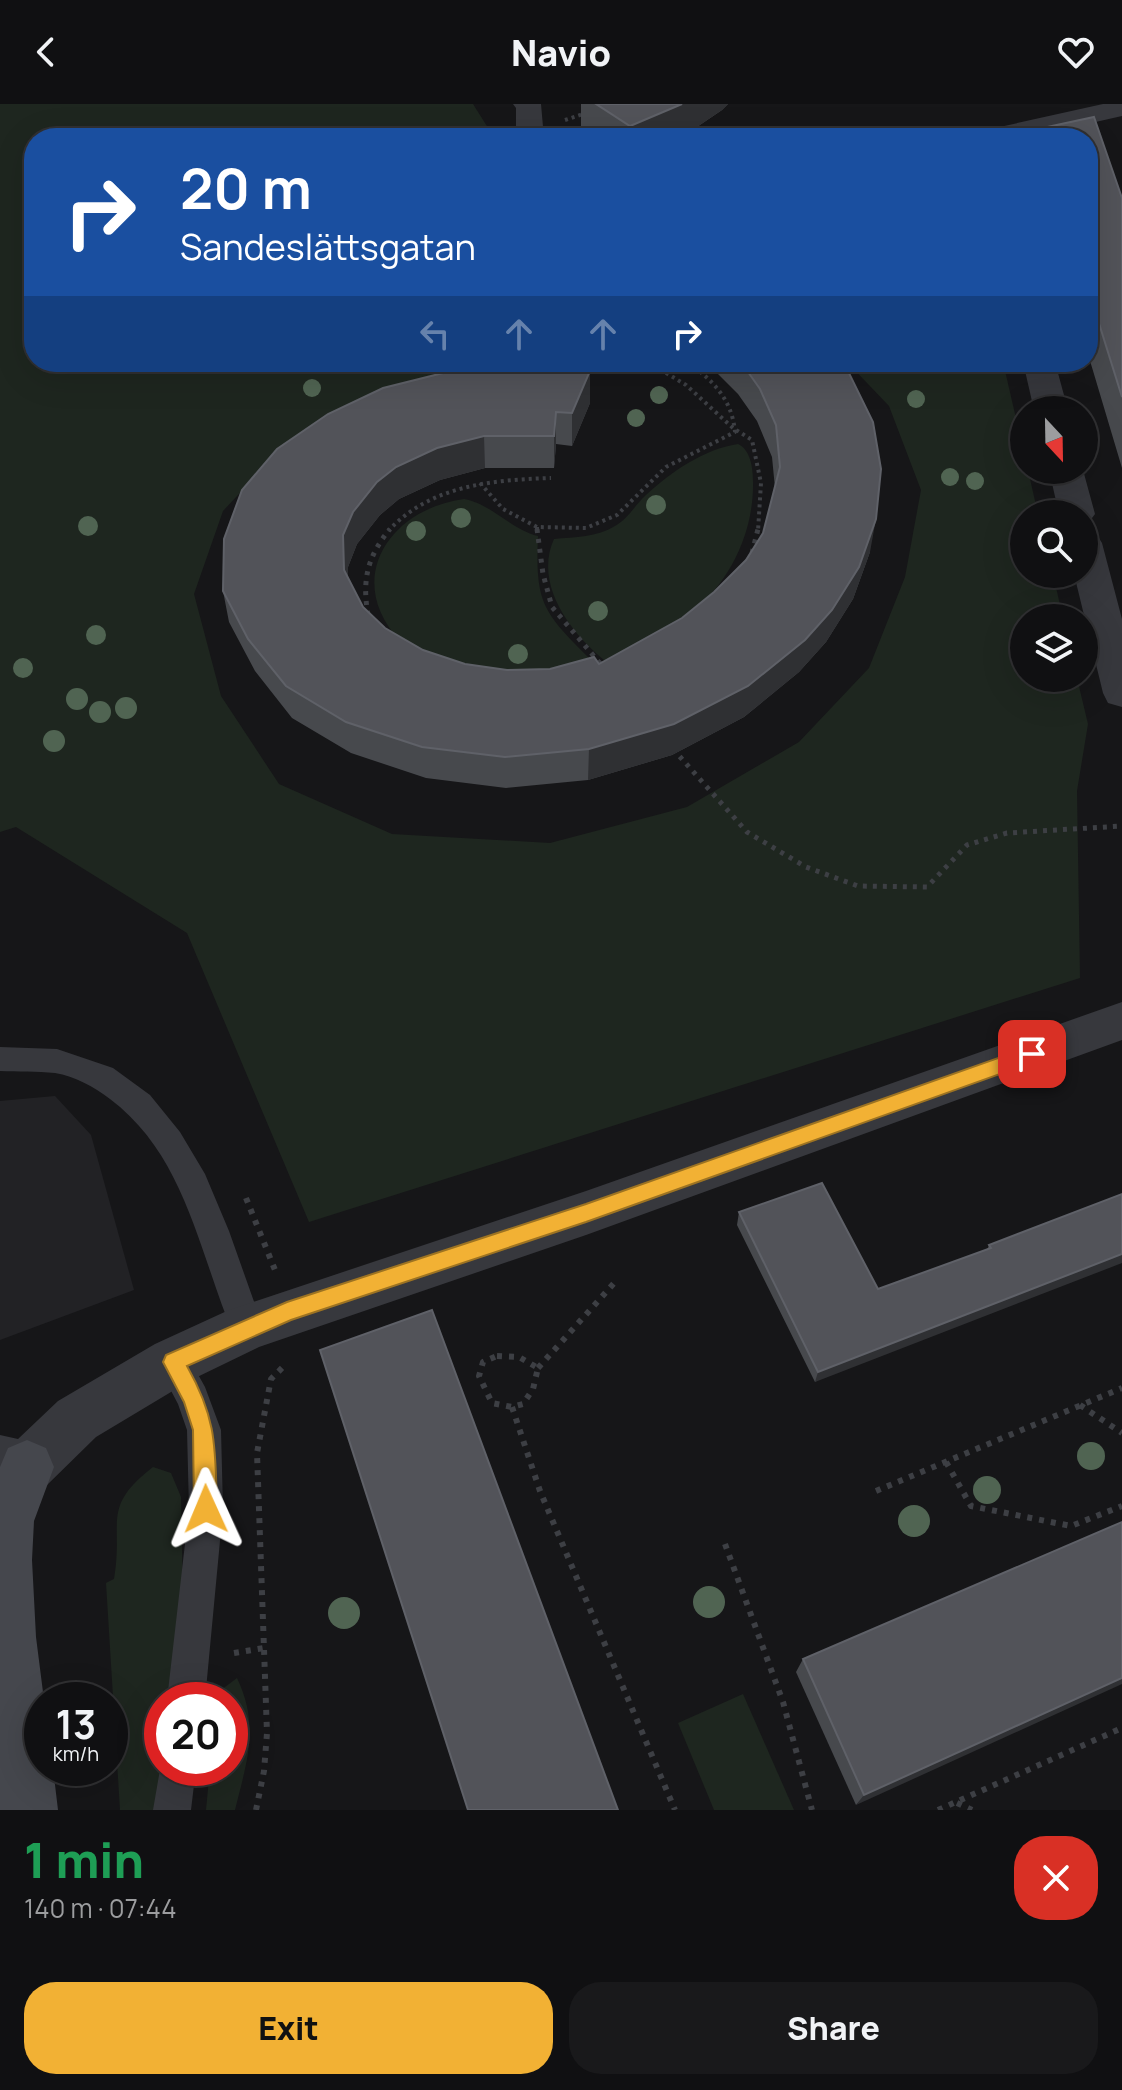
<!DOCTYPE html>
<html lang="en">
<head>
<meta charset="utf-8">
<style>
  body { margin:0; font-family:Manrope,sans-serif; background:#19191b; color:#f1f3f6; height:100vh; display:flex; flex-direction:column; font-size:30px; white-space:nowrap }
  * { box-sizing:border-box; margin:0 }
  p { font-size:26px; color:#9c9d9f }
  .icon { flex:none; width:44px; height:44px; fill:none; stroke:currentColor; stroke-width:2; stroke-linecap:round; stroke-linejoin:round }
  .map { position:relative; height:1706px; overflow:hidden }
  .sheet { display:flex; flex-direction:column; background:#101012; flex:1 }
  .sheet>* { flex:none }
  .hud { position:absolute; left:24px; top:24px; width:1074px; height:244px; border-radius:32px; box-shadow:0 8px 32px #0002,0 0 0 2px #303032; background:#1a4fa0; color:#fff; overflow:hidden }
  .needle { width:52px; rotate:158deg }
  .buttons { position:absolute; left:1010px; top:292px; display:grid; gap:16px }
  .buttons a { display:grid; place-items:center; width:88px; height:88px; border-radius:50%; background:#101012; box-shadow:0 8px 32px #0002,0 0 0 2px #303032; font-size:40px }
  .speed { position:absolute; left:24px; top:1578px; display:flex; gap:16px; font-size:40px; font-weight:700; text-align:center }
  .speed>* { display:grid; place-content:center; width:104px; height:104px; border-radius:50%; background:#101012; box-shadow:0 8px 32px #0002,0 0 0 2px #303032; line-height:1 }
  .speed small { font-size:20px; font-weight:400 }
  .speed .limit { border:12px solid #d22; background:#fff; color:#111 }
  .pin { position:absolute; display:grid; place-items:center; width:68px; height:68px; color:#fff; margin:-34px; border-radius:16px; box-shadow:0 4px 12px #0006 }
  .me { position:absolute; width:88px; margin:-44px; rotate:359deg; stroke-linejoin:round; filter:drop-shadow(0 0 6px #0008) }
  .turn { display:flex; align-items:center; gap:28px; height:168px; padding:0 24px; font-size:36px }
  .turn .icon { width:104px; height:104px; stroke-width:2.5 }
  .turn b { display:block; font-size:56px; line-height:68px }
  .lanes { display:flex; align-items:center; height:76px; padding:0 24px; background:#0003; justify-content:center; gap:40px; direction:ltr }
  .lanes .off { opacity:.35 }
  .round { display:grid; place-items:center; flex:none; width:84px; height:84px; border-radius:32px; background:#19191b }
  .overview { display:flex; align-items:center; justify-content:space-between; height:136px; padding:0 24px }
  h1 { font-size:48px; font-weight:800; line-height:60px; color:#1e9e55 }
  .action { display:flex; gap:16px; margin-top:auto; padding:16px 24px }
  .action a { flex:1; height:92px; border-radius:32px; background:#f2b134; color:#111; font-size:32px; font-weight:800; line-height:92px; text-align:center }
  .action a+a { background:#19191b; color:#f1f3f6 }
  header { display:flex; justify-content:space-between; align-items:center; height:104px; padding:0 24px; background:#101012; font-size:36px; font-weight:800 }
  .map>svg:first-child { display:block }
</style>
</head>
<body>
<header><svg class="icon" aria-label="back" viewBox="0 0 24 24"><path d="M15 5l-7 7 7 7"/></svg>Navio<svg class="icon" aria-label="heart" viewBox="0 0 24 24"><path d="M12 20l-8-8c-3-5 5-10 8-4 3-6 11-1 8 4z"/></svg></header>
<div class="map">
<svg width="1122" height="1706" viewBox="0 0 1122 1706">
  <rect width="100%" height="100%" fill="#161618"/>
  <!-- built -->
  <polygon fill="#222225" points="55,992 91,1031 134,1186 0,1236 0,997"/>
  <!-- green -->
  <g fill="#1e261f">
    <polygon points="0,0 473,0 490,27 488,34 34,34 34,258 492,258 501,270 283,343 223,407 194,490 221,592 279,680 392,730 550,739 687,703 799,638 869,564 905,473 921,386 889,302 847,258 1003,258 1024,349 1024,366 1028,366 1038,410 1024,410 1024,470 1053,470 1063,514 1024,514 1024,574 1077,574 1088,620 1077,687 1080,874 309,1118 187,829 16,723 0,728"/>
    <path d="M738 340C751 346 753 365 753 378 754 427 731 477 692 508 667 528 635 543 608 559 572 531 533 481 554 435 575 433 597 433 615 422 628 415 635 401 646 391 671 368 704 345 738 340Z"/>
    <path d="M464 395C492 400 510 425 538 432 535 500 543 508 590 555L508 579 401 538C342 476 389 405 464 395Z"/>
    <path d="M153 1363 171 1369 181 1393 183 1497 170 1596H162V1660L156 1706H120L106 1479 114 1475C124 1418 100 1404 153 1363Z"/>
    <path d="M237 1574C260 1622 247 1657 235 1706H206L210 1664H230V1596H214L217 1589Z"/>
    <polygon points="743,1590 794,1706 714,1706 678,1619"/>
  </g>
  <g fill="none" stroke-linecap="round" stroke-linejoin="round">
    <!-- path-far2 -->
    <g stroke="#3d3f44" stroke-width="4" stroke-dasharray="3 4" stroke-linecap="butt">
      <polyline points="565,16 586,9"/>
      <polyline points="648,258 686,281 733,324 752,336 761,379 758,427"/>
      <path d="M480 379 503 405 537 423 586 424 617 411 666 363 735 328C732 295 713 277 688 258"/>
      <polyline points="537,423 537,427"/>
      <path d="M388 427C431 381 492 376 551 374"/>
    </g>
    <!-- path-far1 -->
    <g stroke="#3d3f44" stroke-width="5" stroke-dasharray="4 6" stroke-linecap="butt">
      <polyline points="537,425 543,470 552,503 604,564"/>
      <polyline points="752,449 758,425"/>
      <path d="M368 511C362 476 367 453 390 425"/>
      <polyline points="673,645 747,728 806,763 858,782 927,783 967,741 1007,729 1122,722"/>
    </g>
    <!-- path -->
    <g stroke="#3d3f44" stroke-width="6" stroke-dasharray="5 7" stroke-linecap="butt">
      <polyline points="246,1094 275,1166"/>
      <polygon points="497,1252 519,1253 538,1264 533,1285 523,1300 512,1303 492,1299 479,1272 483,1258"/>
      <polyline points="538,1264 616,1177"/>
      <polyline points="1080,1301 1122,1329"/>
      <polyline points="512,1303 540,1387 675,1706"/>
      <polyline points="946,1358 971,1402 1071,1422 1122,1402"/>
      <polyline points="876,1387 1122,1284"/>
      <polyline points="725,1440 783,1598 812,1706"/>
      <polyline points="234,1549 264,1544"/>
      <polyline points="957,1699 972,1706"/>
      <polyline points="256,1706 264,1667 267,1629 257,1349 271,1275 283,1263"/>
      <polyline points="938,1706 1122,1624"/>
    </g>
    <!-- lane -->
    <g fill="#37383d" fill-rule="evenodd">
      <path d="M0 943 57 945 113 964 150 991 180 1028 205 1070 229 1127 263 1223 259 1234 247 1238 235 1234C199 1151 187 1053 110 995 94 983 75 972 55 969 37 967 18 968 0 967Z"/>
      <polygon points="173,1242 185,1247 205,1283 221,1326 223,1405 205,1596 167,1596 189,1405 187,1326 178,1300 156,1258 161,1247"/>
      <polygon points="162,1654 162,1664 196,1664 191,1706 153,1706"/>
    </g>
    <!-- street -->
    <g fill="#37383d" fill-rule="evenodd">
      <polygon points="513,0 541,0 544,34 516,34 516,4"/>
      <polygon points="1103,0 1122,0 1122,12 1025,34 973,34 977,28"/>
      <polygon points="1023,258 1055,258 1068,306 1034,306"/>
      <polygon points="1049,366 1083,366 1095,410 1089,418 1084,420 1084,410 1059,410"/>
      <polygon points="1084,427 1097,431 1102,439 1122,515 1122,603 1108,599 1103,589 1074,470 1084,470"/>
      <polygon points="1122,898 1122,936 586,1131 259,1243 191,1276 96,1333 46,1382 27,1390 0,1385 0,1331 18,1335 58,1297 155,1240 229,1206 586,1087"/>
    </g>
    <!-- secondary -->
    <polygon fill="#45474d" fill-rule="evenodd" points="27,1336 46,1344 54,1363 34,1417 32,1456 36,1533 44,1596 42,1664 53,1664 58,1706 0,1706 0,1363 8,1344"/>
  </g>
  <!-- trees -->
  <g fill="#506452">
    <circle cx="312" cy="284" r="9"/>
    <circle cx="659" cy="291" r="9"/>
    <circle cx="916" cy="295" r="9"/>
    <circle cx="636" cy="314" r="9"/>
    <circle cx="950" cy="373" r="9"/>
    <circle cx="975" cy="377" r="9"/>
    <circle cx="656" cy="401" r="10"/>
    <circle cx="461" cy="414" r="10"/>
    <circle cx="88" cy="422" r="10"/>
    <circle cx="416" cy="427" r="10"/>
    <circle cx="598" cy="507" r="10"/>
    <circle cx="96" cy="531" r="10"/>
    <circle cx="518" cy="550" r="10"/>
    <circle cx="23" cy="564" r="10"/>
    <circle cx="77" cy="595" r="11"/>
    <circle cx="126" cy="604" r="11"/>
    <circle cx="100" cy="608" r="11"/>
    <circle cx="54" cy="637" r="11"/>
    <circle cx="1091" cy="1352" r="14"/>
    <circle cx="987" cy="1386" r="14"/>
    <circle cx="914" cy="1417" r="16"/>
    <circle cx="709" cy="1498" r="16"/>
    <circle cx="344" cy="1509" r="16"/>
  </g>
  <!-- wall -->
  <g fill="#47494d">
    <polygon points="581,0 728,0 722,6 691,27 675,34 599,34 581,22"/>
    <polygon points="1094,13 1122,94 1122,364 1088,250 1088,34 1036,34 1038,25"/>
    <polygon points="703,258 841,258 870,448 853,495 826,538 799,568 744,613 672,651 588,676 506,684 426,674 351,649 292,614 255,567 229,518 223,487 242,386 590,299 572,342 556,340 554,364 485,364 440,376 399,395 380,411 357,440 348,463 348,474 363,503 385,524 423,546 465,560 507,566 550,565 599,560 682,514 714,488 746,456 763,429 775,384 772,353 757,317 738,290 713,265"/>
    <polygon points="1122,1090 815,1278 737,1121 739,1108 878,1185 987,1146 989,1141"/>
    <polygon points="1122,1418 856,1701 796,1568 803,1555"/>
  </g>
  <!-- shaded-wall -->
  <g fill="#2f3033">
    <polygon points="682,0 728,0 722,6 691,27 675,34 630,34 630,22"/>
    <polygon points="590,267 590,299 572,342 572,309"/>
    <polygon points="556,308 556,340 554,364 554,332"/>
    <polygon points="484,332 485,364 440,376 399,395 380,411 357,440 348,463 348,498 344,466 343,431 353,408 377,378 396,363 437,344"/>
    <polygon points="876,415 870,448 853,495 826,538 799,568 744,613 672,651 588,676 589,645"/>
    <polygon points="1122,1150 1122,1159 815,1278 818,1268"/>
    <polygon points="1122,1574 1122,1580 856,1701 864,1691"/>
  </g>
  <!-- building -->
  <g fill="#525359" stroke="#5f6168" stroke-width="2">
    <polygon points="596,0 682,0 630,22"/>
    <polygon points="1094,13 1122,94 1122,293 1088,184 1088,34 1041,34 1038,25"/>
    <polygon points="741,258 841,258 847,265 873,318 881,365 876,415 859,463 832,506 805,536 748,582 674,620 589,645 505,653 422,643 346,618 286,582 248,535 223,487 224,435 242,386 277,345 328,310 383,284 447,268 518,261 590,267 572,309 556,308 554,332 484,332 437,344 396,363 377,378 353,408 343,431 344,466 363,503 385,524 423,546 465,560 507,566 550,565 594,553 599,560 682,514 714,488 746,456 763,429 780,363 776,321 760,285"/>
    <polygon points="822,1079 878,1185 991,1144 989,1141 1122,1090 1122,1150 818,1268 739,1108"/>
    <polygon points="432,1206 618,1706 468,1706 320,1246"/>
    <polygon points="1122,1418 1122,1574 864,1691 803,1555"/>
  </g>
  <!-- route -->
  <path fill="#f2b134" stroke="#9d7322" stroke-width="2" d="M1032 942 1039 945 1041 950 1039 956 586 1118 291 1216 187 1262C218 1317 215 1345 217 1405L214 1413 206 1416 198 1413 194 1405 193 1326 184 1298 163 1258 166 1251 287 1198 586 1100Z"/>
</svg>
<div class="buttons">
<a><svg class="needle" viewBox="-14 -14 28 28"><path d="M0-13l5 13h-10z" fill="#e53935"/><path d="M0 13l5-13h-10z" fill="#9c9d9f"/></svg></a>
<a><svg class="icon" aria-label="search" viewBox="0 0 24 24"><circle cx="10" cy="10" r="6"/><path d="M15 15l6 6"/></svg></a>
<a><svg class="icon" aria-label="layers" viewBox="0 0 24 24"><path d="M12 4l9 5-9 5-9-5zM3 14l9 5 9-5"/></svg></a>
</div>
<div class="speed"><div>13<small>km/h</small></div><div class="limit">20</div></div>
<div class="pin" style="left:1032px;top:950px;background:#d93025"><svg class="icon" aria-label="arrive" viewBox="0 0 24 24"><path d="M6 21V4h12l-3 4 3 4H6"/></svg></div>
<svg class="me" style="left:206px;top:1405px" viewBox="-20 -20 40 40"><path d="M0-17L14 15 0 8-14 15z" fill="#f2b134" stroke="#fff" stroke-width="4"/></svg>
<div class="hud">
<div class="turn"><svg class="icon" aria-label="right" viewBox="0 0 24 24"><path d="M7 20v-9h11M14 6l5 5-5 5"/></svg><div><b>20 m</b>Sandeslättsgatan</div></div>
<div class="lanes"><svg class="icon off" aria-label="left" viewBox="0 0 24 24"><path d="M17 20v-9H6M10 6l-5 5 5 5"/></svg><svg class="icon off" aria-label="ahead" viewBox="0 0 24 24"><path d="M12 20V5M6 11l6-6 6 6"/></svg><svg class="icon off" aria-label="ahead" viewBox="0 0 24 24"><path d="M12 20V5M6 11l6-6 6 6"/></svg><svg class="icon" aria-label="right" viewBox="0 0 24 24"><path d="M7 20v-9h11M14 6l5 5-5 5"/></svg></div>
</div>
</div>
<section class="sheet">
<div class="overview"><div><h1>1 min</h1><p>140 m · 07:44</p></div><a class="round" style="background:#d93025;color:#fff"><svg class="icon" aria-label="close" viewBox="0 0 24 24"><path d="M6 6l12 12M18 6L6 18"/></svg></a></div>
<div class="action"><a>Exit</a><a>Share</a></div>
</section>
</body>
</html>
